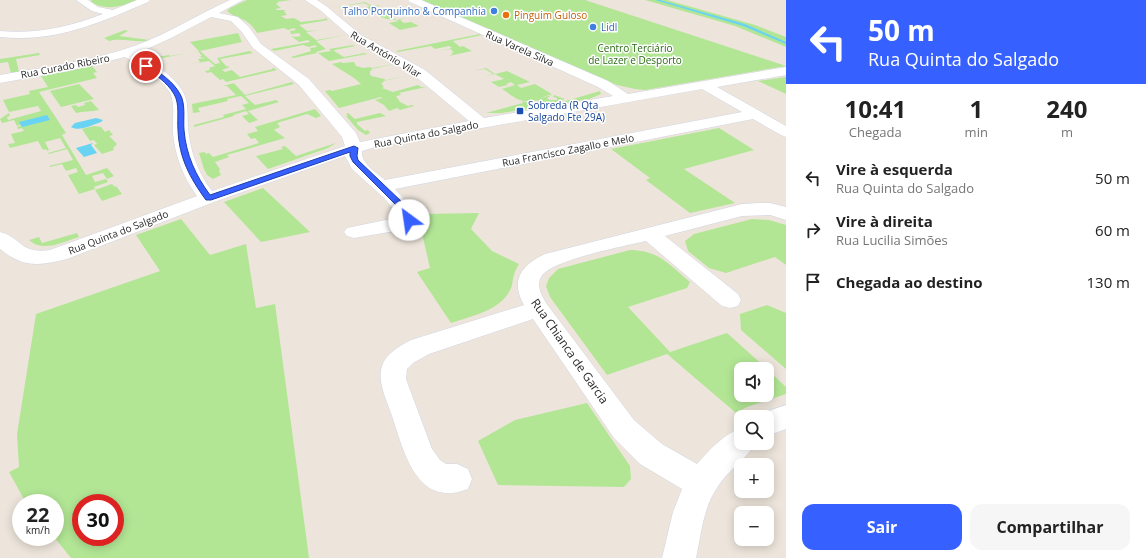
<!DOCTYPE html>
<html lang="pt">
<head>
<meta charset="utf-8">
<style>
  body { margin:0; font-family:"Open Sans",sans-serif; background:#f6f6f6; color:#222; height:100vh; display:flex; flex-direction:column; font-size:15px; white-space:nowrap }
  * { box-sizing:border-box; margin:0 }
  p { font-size:13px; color:#767676 }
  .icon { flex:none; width:22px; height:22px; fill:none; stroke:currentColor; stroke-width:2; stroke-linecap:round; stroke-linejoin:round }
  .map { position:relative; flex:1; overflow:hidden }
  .side { display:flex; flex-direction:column; background:#fff; width:360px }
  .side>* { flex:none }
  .hud { background:#3660ff; color:#fff; overflow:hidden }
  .tools { position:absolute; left:734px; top:362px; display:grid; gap:8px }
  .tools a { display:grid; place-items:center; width:40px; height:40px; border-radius:8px; background:#fff; box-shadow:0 2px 10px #0003; font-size:20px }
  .speed { position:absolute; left:12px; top:494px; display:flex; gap:8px; font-size:20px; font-weight:700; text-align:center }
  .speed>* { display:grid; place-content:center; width:52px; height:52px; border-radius:50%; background:#fff; box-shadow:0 2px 10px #0003; line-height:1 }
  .speed small { font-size:10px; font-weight:400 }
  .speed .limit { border:6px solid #d22; background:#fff; color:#111 }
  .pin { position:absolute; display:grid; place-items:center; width:34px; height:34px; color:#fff; margin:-17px; border:2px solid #fff; border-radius:50%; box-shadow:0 1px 4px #0007 }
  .me { position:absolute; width:44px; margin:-22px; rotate:329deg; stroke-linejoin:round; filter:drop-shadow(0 0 3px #0008) }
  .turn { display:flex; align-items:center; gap:14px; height:84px; padding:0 16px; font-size:18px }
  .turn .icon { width:52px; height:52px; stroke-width:2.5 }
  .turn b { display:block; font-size:28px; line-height:34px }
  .eta { display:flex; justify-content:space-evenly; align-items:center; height:68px; text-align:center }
  .eta b { font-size:24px; font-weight:700; line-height:28px }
  .cta { display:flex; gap:8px; margin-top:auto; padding:8px 16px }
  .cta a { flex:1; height:46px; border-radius:12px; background:#3660ff; color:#fff; font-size:16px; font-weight:700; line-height:46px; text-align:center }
  .cta a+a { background:#f6f6f6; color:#222 }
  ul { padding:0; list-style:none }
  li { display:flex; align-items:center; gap:12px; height:52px; padding:0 16px }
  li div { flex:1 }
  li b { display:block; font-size:15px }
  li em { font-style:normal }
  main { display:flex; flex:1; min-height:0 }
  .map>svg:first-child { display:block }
</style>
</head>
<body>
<main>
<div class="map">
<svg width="786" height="558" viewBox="0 0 786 558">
  <rect width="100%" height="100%" fill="#ede5db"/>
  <!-- green -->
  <g fill="#b2e695" fill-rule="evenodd">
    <path d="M93 0H138C124 6 104 12 90 1Z"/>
    <path d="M247 0H291L277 2 278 3 276 4 281 8 275 9 277 10H286L284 11 287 15 281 16 286 19 294 18 301 22 325 19V17L328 20 299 25 307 31 320 30 306 32 316 40 346 35 316 41 326 49 316 52 317 53 293 58 291 57 311 51 310 48 317 47 315 45 309 47 303 45 274 51 271 49 310 42 308 40 299 42 291 36 295 37 301 36 299 33 277 36 291 34 290 31 296 30 294 28 288 30 284 28 257 33C247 16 239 21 227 11L230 8Z"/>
    <polygon points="422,0 585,0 786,66 645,90 635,89 617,85"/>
    <polygon points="645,0 667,0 755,25 786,37 786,47 735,26"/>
    <path d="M365 2 372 6 381 5 375 7 379 9 388 8 380 10 385 13 394 11 399 15 391 17 397 20 405 18 400 20 404 23 411 22 419 26 400 30 389 23 399 21C391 18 385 21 377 14L384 13 378 10 371 11 367 7 370 6 364 3 332 8Z"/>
    <path d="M125 30 128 31 119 36 149 40C139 44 122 37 109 41L104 38Z"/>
    <polygon points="238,33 242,42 200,51 215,64 220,63 217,58 250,51 253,53 220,59 226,66 230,67 222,70 225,72 232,70 240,77 273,69 272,68 274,68 277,70 226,82 223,79 220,80 211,72 207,73 205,71 210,70 209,68 215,66 209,61 189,64 200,62 198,59 206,58 199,57 202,56 198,51 152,60 146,57 155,55 158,57 169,55 170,56 199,51 190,42"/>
    <polygon points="480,34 482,35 453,41 460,47 463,46 472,51 449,56 453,54 451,53 454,52 450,49 440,51 452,48 449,46 435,49 431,46 398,52 396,51"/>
    <polygon points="353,45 355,46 335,50 334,51 344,57 365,53 367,54 329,61 318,53 331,51 329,49"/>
    <polygon points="39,53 40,55 16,59 19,72 11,73 8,62 0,63 0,59"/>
    <path d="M341 62 343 63 354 62 356 66 363 68 370 67 372 68 396 64 371 69 372 71H370V75C375 78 381 77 386 80L412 75 383 81 384 82 381 83 384 87 382 88 393 92 418 85 421 87H426L399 93 401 95 396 96 400 102 408 106 412 105 414 106 400 110 397 108 389 111 384 105 375 100 382 98 395 107 381 97 339 108 325 91 330 90 332 91 361 84C353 76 342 71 332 64Z"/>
    <polygon points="100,63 92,66 97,72 93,73 97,78 39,92 66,133 62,135 86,175 107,168 114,176 107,179 103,173 92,176 95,182 106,179 108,182 94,187 95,189 79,194 68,175 78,172 76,168 66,171 62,164 50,167 49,166 73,160 67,149 49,154 48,153 66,148 60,138 45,142 49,150 47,151 46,149 43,150 38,141 10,148 8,144 15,143 11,134 24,131 22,128 18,129 17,127 21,126 19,122 21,125 17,126 14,120 2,123 0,119 9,113 10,116 7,117 8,120 41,111 38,106 9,112 3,100 30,94 29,91 48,87 41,76 36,76"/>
    <path d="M486 68 495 74 507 71 530 82 517 85 521 88 535 84 552 94 540 98 552 95 547 98 550 100H557V98L553 97 554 95 565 99 551 104 552 105 600 91 601 94 589 99 502 113H486L523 103 522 101C530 102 537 110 544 104 538 97 528 103 520 100 512 97 509 93 502 89L515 85 511 82 506 84 508 85 499 87 491 82 504 79 495 74 483 77 493 74 485 69 473 71Z"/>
    <polygon points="786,77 786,94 758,81 785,77"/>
    <polygon points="292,82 294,84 245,96 255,105 276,100 279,102 248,111 258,120 249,123 242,116 249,114 246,111 233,115 234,116 194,127 194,125 224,117 223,115 246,109 242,105 249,103 241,96 227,99 228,101 198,108 200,112 193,113 192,104 236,95 227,86 223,86 234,83 245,95"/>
    <polygon points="79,84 94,99 61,107 50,91"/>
    <path d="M91 101 99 110C90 112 84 111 76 113L71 106 76 105 78 107 85 105 84 103Z"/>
    <polygon points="315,109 321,116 316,118 307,114 277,123 280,127 274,130 285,138 227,155 229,157 215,162 220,169 219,171 221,175 213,179 207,175 204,169 199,153 205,152 206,154 209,153 213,157 259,143 255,138 251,139 247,134 258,131 255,127"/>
    <polygon points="348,113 355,119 380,113 386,116 357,122 357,124 365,131 368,130 370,133 366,135 358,130 346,116 348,116 346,114"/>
    <polygon points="94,126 101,127 105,132 109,130 113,135 109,136 117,144 113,148 114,150 102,154 94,145 97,144 94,140 90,141 82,129"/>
    <polygon points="719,128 754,150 684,169 735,203 690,213 646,180 650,178 611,149"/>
    <polygon points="336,143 328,148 268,169 256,156 283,149 281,147 285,146 296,156"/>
    <polygon points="112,184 115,187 116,186 122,194 102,201 95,190"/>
    <polygon points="263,188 310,232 261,242 224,202"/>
    <path d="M479 213 471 229 492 251 519 264C517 267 515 271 514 275 512 280 513 286 510 290 500 311 471 316 451 323L417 272 430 268 421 229 423 214Z"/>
    <path d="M181 219 210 255 246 244 256 308 275 304 309 558H71L54 537H55V503H26L9 472 19 467 17 434 36 314 160 271 136 235ZM81 503H115V537H81Z"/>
    <polygon points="752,219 769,220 786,225 786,265 775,257 726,273 709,268 688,251 685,241 694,234"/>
    <path d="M77 233 79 237C63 242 43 253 29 240L39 237 42 243Z"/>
    <path d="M630 250C658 250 670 265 690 282L687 288 628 307 670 352 727 333 767 369H741V395H767V369L786 387V394L747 407 736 413 667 354 607 375 550 297 546 286 549 278 558 269Z"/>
    <polygon points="767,305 786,313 786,369 741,330 740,314"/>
    <polygon points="587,403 630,466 631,479 624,487 498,485 478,441 515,420"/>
  </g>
  <!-- water -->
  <g fill="#69d3f4">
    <polygon points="47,115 50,120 22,127 19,122"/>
    <path d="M96 118 103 120 101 122C92 125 79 132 71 127L75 123Z"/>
    <polygon points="93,143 91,145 97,153 84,157 76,148"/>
  </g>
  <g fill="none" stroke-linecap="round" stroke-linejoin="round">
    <!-- stream -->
    <polygon fill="#69d3f4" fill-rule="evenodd" points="655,0 660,0 745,24 786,42 786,44 743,26"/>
    <defs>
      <g id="street">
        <path d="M76 0H88L98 7 113 10 137 0H150L148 2C99 23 55 43 0 37V31C38 34 68 27 103 14L92 11Z"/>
        <path d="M230 0H243L219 13 238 17 249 27 261 44 309 79 356 133 360 142 469 121 415 76 353 39 320 10 305 0H317L326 6 361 35 425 70 484 118 613 96 598 87 410 2 408 0H421L608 81 628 94 786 67V75L717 87 786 126V137L781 135 753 119 395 189 420 217 416 224 401 230 354 238 347 236 344 232 347 228 400 217 384 198 352 169 345 156 214 202 67 259C40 266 23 268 0 249V232C23 238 19 254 50 250L197 196C183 177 175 156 173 133 172 120 176 103 169 91 159 76 140 66 125 57L72 70 0 83V75C46 67 93 61 137 45 169 33 199 14 230 0ZM211 17 231 21 241 31 253 48 299 85 342 137 345 146 212 191C197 172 189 148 188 125 187 114 189 102 183 92 173 74 153 63 136 54L171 38ZM702 89 742 112 385 180C377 173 360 163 362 151L375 147Z"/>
        <path d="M759 203H770L786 207V220L770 215 742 216 665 236 738 294 741 300 738 306 730 308 722 306 646 241C625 246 550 260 541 277 536 287 542 295 546 303L634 420 662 444 697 464C709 450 723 435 741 428V443H755C748 457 734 466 724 478 703 504 703 526 696 558H662L673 512 682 489 640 464 614 438 533 319 429 354 413 363 407 369 406 379 432 449 440 460 446 464H457L468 469 472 479 468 489C417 509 404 452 392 416 387 400 377 383 382 366 386 353 400 346 411 340L524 305C510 281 521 265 545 254L742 204Z"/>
        <polygon points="786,405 786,429 767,436 767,417 756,417 757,415"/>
      </g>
    </defs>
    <!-- street casing -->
    <use href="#street" stroke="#d0d4e4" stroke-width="1"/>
    <!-- street -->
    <use href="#street" fill="#fff" fill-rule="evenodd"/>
  </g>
  <!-- route -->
  <path fill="#3660ff" stroke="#233ea6" d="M145 65H148C160 73 173 81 180 94 186 104 183 119 184 130 186 155 196 176 210 195L354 146 358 148 357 156 358 160 404 204 412 213 413 220 412 221H406L404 214 398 207 353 162 350 156V152L211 200H206C190 178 179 158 178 130 177 118 180 104 174 94 167 82 155 75 145 67Z"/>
  <!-- markers -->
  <g fill="#3f7fe0" stroke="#fff" stroke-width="1.5">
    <circle cx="494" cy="11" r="4"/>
    <circle cx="593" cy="27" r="4"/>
  </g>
  <circle fill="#e8710a" stroke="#fff" stroke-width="1.5" cx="506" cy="15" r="4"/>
  <rect fill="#1a4fb4" stroke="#fff" stroke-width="1.5" x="516" y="107" width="8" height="8" rx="2"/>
  <g text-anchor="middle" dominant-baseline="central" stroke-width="3" stroke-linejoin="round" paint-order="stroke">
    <!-- far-shop labels -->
    <g font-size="10" fill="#366cbe" stroke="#fff" text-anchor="end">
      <text x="486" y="11">Talho Porquinho &amp; Companhia</text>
      <text x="601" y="27" text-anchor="start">Lidl</text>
    </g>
    <!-- far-food labels -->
    <g font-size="10" fill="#c56008" stroke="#fff" text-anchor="start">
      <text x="514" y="15">Pinguim Guloso</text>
    </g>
    <!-- far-street labels -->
    <g font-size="10" fill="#2a2a2a" stroke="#fff">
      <text transform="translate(520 48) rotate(24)">Rua Varela Silva</text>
      <text transform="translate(386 54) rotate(31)">Rua António Vilar</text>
      <text transform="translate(65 66) rotate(-11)">Rua Curado Ribeiro</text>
      <text transform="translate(426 134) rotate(-11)">Rua Quinta do Salgado</text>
      <text transform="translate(568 150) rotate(-11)">Rua Francisco Zagallo e Melo</text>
      <text transform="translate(118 232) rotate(-21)">Rua Quinta do Salgado</text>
    </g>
    <!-- far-park labels -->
    <g font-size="10" fill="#2a6a16" stroke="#fff">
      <text x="635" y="48">Centro Terciário<tspan x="635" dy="12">de Lazer e Desporto</tspan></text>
    </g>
    <!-- far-transit labels -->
    <g font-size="10" fill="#164399" stroke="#fff" text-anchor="start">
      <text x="528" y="105">Sobreda (R Qta<tspan x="528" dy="12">Salgado Fte 29A)</tspan></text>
    </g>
    <!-- street labels -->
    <g font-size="12" fill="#2a2a2a" stroke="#fff">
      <text transform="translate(570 351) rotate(55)">Rua Chianca de Garcia</text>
    </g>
  </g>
</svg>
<div class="tools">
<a><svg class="icon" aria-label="sound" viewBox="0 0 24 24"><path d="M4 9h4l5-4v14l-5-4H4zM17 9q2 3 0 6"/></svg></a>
<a><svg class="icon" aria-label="search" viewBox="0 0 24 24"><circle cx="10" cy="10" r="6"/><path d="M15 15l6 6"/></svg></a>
<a>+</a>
<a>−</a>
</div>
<div class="speed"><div>22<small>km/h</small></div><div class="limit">30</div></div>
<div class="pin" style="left:146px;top:66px;background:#d93025"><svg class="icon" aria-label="arrive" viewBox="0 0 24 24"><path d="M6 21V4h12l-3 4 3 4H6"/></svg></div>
<svg class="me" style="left:409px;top:220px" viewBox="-20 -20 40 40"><circle r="19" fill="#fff"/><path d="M0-13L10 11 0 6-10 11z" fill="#3660ff"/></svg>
</div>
<section class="side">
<div class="hud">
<div class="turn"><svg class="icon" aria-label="left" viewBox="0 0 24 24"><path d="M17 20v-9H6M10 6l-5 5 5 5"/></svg><div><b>50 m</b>Rua Quinta do Salgado</div></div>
</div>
<div class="eta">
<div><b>10:41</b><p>Chegada</p></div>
<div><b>1</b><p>min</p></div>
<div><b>240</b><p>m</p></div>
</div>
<ul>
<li><svg class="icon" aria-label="left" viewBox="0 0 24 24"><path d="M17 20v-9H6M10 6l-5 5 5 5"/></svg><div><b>Vire à esquerda</b><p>Rua Quinta do Salgado</p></div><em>50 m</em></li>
<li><svg class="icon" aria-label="right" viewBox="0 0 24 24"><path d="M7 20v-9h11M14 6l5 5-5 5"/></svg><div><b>Vire à direita</b><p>Rua Lucilia Simões</p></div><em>60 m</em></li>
<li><svg class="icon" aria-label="arrive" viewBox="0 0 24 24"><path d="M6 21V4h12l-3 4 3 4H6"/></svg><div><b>Chegada ao destino</b></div><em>130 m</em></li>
</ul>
<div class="cta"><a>Sair</a><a>Compartilhar</a></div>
</section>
</main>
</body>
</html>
